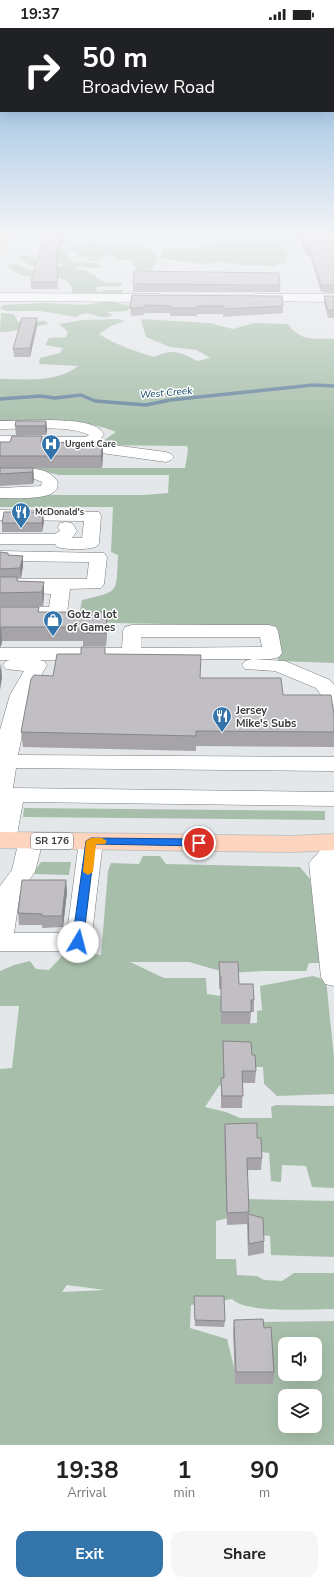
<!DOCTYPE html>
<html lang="en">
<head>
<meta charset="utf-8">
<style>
  body { margin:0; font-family:"Nunito Sans",sans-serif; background:#f6f6f6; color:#222; height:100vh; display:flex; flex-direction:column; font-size:15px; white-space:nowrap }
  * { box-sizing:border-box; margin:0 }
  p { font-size:13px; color:#767676 }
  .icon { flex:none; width:22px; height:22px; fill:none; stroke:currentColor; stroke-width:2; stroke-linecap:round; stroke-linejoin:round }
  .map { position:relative; height:1417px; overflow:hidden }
  .side { display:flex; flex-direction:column; background:#fff; flex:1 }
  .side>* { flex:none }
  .hud { position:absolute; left:0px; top:0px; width:334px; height:84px; box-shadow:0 4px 16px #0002; background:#202124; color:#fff; overflow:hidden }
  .fabs { position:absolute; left:278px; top:1309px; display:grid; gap:8px }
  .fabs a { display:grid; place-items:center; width:44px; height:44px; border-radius:8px; background:#fff; box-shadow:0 4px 16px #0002; font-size:20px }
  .pin { position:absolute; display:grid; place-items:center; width:34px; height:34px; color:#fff; margin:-17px; border:2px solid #fff; border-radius:50%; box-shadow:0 1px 4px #0007 }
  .me { position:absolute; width:44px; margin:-22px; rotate:8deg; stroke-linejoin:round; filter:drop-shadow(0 0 3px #0008) }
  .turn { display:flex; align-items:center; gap:14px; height:84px; padding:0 16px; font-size:18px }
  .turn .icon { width:52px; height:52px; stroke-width:2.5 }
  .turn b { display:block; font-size:28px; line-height:34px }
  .eta { display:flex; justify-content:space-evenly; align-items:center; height:68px; text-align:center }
  .eta b { font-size:24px; font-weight:700; line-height:28px }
  .action { display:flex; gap:8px; margin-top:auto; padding:8px 16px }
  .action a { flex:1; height:46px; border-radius:12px; background:#3375ab; color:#fff; font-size:16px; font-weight:700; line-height:46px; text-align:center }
  .action a+a { background:#f6f6f6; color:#222 }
  .status { display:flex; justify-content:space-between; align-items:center; height:28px; padding:0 20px; background:#fff; direction:ltr }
  .status svg { height:11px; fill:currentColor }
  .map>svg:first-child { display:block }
</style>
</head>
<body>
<div class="status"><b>19:37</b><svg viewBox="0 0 49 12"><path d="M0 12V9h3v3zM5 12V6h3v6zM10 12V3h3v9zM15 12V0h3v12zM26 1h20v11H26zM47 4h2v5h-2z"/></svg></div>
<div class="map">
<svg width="334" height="1417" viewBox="0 0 334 1417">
  <rect width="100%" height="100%" fill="#e4e7ea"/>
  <!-- green -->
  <g fill="#a7bfaa" fill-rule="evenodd">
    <polygon points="280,207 310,207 315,211 283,218 288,223 286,234 273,238 240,237 221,234 201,236 161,230 162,223 205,219 220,212 237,211 267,213"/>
    <path d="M87 211H101L102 218C122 218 138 213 155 226L156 235 150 243H137L132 233 119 231 109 226C102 230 95 236 87 231L90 229 80 228 71 223 66 228 75 235 87 234 99 236 101 240H89L85 238 77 239 76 241 87 243 104 254 122 255 121 258C112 260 105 256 95 260L99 264 104 262H123L122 265 71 266 72 260C71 258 69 254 67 253 52 242 28 259 7 238L13 235 28 242 50 243 56 239 65 237C48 232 35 245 18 230L22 227 33 229 39 233 51 223 80 217Z"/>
    <path d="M108 273 131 278 127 283 106 284 113 287C96 295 92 278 76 289L40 283H7L0 281 3 277 44 275 85 277Z"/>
    <path d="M1 285 14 286 18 294 45 293 49 296C33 298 16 304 0 304Z"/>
    <path d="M118 291 125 293 111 298 99 306C116 317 135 323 154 329 172 320 181 324 197 333L210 330 197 322 170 319 146 309 141 291 210 295 233 301 254 295 288 296C301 314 313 310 334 311V635L278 633 274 598 114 595 78 593 82 572C120 563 116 566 118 527L111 524 113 479H0V467H143L168 465 169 447H59L39 442H0V440H185L188 422 187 418 89 417 103 413 116 404C86 390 33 394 0 393V351C26 351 57 355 78 338L39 336 40 330 60 325 63 320 45 317 49 310 66 309 68 304 59 296 83 292Z"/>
    <polygon points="24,780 325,783 325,792 23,789"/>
    <path d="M143 828H160L166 836 300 839 310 851 321 935H309L306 943H263L227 945 189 934H130L164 950H206L207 966 221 968V996L257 995V983L262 982 260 958 313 948 326 952 334 1029V1066L277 1068 264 1056 263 1039H251L223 1025V1056L219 1058 205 1079 226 1084 240 1090H272L271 1079 276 1077 334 1078V1160L312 1159 306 1138 282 1137 281 1154 271 1153 269 1125 261 1124 236 1108 248 1171 334 1173V1229L271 1227 270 1208 262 1207V1202L232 1189 216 1193V1231H236L237 1247 257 1248 264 1252 282 1253 294 1245H334V1281C313 1281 246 1286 232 1271L191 1277 190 1300 227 1311 236 1347 263 1312 262 1294 334 1293V1417H0V1041L12 1040 19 978H0V943L14 937 30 933 36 941 49 942 63 927 89 925 101 927 108 843 111 835 139 836ZM67 1257 105 1262 62 1264ZM285 1316H315V1346H285ZM285 1368H315V1398H285Z"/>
    <polygon points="41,834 71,834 69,847 33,846"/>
  </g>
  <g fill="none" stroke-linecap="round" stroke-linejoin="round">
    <!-- stream -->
    <polyline stroke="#6a879e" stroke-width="3.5" points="0,371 40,368 55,370 81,367 95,373 146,377 170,372 313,357 334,358"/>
    <defs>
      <g id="minor">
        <polygon points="0,265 159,266 165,270 159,274 0,273"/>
        <polygon points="255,266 334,266 334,274 251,273 249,270"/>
        <path d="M52 392C67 393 95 392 104 406L98 415 166 424 171 426 174 429 171 432 166 434 101 425 74 423 71 420 73 418H0V408L86 409 89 407C71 397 22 401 0 401V393Z"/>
        <path d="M23 440C38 441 49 441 58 454 57 457 58 461 55 463 47 472 12 470 0 470V460L41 458 42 454 32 450 0 451V441Z"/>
        <path d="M0 482 99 484 101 488 99 515 96 519C84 522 69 522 57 519L55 516H0V506H55L60 503 58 499 60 495 66 494 72 495 77 503 72 510H82L84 493 0 492Z"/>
        <polygon points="0,523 104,525 107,529 104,556 101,560 70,561 67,585 65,589 58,591 0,591 0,579 49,579 51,566 36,565 33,561 0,561 0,551 87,551 89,534 0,533"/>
        <path d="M132 597H269L276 599 278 603 282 625 279 629 272 631 39 632 44 633 47 637 30 667 18 727 334 729V743L16 740 13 760 334 764V778L23 774 16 812 12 817 4 819 0 818V702L10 667 24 643 6 641 3 637 6 633 10 632H0V620H122L123 603 125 599ZM141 609H260L262 619 141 620Z"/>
        <polygon points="252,631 285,633 330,652 334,657 334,677 327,675 316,660 275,643 245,641 242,637 245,633"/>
        <polygon points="31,805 39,807 43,812 35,844 20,865 14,905 67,905 79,813 83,808 91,806 99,808 103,813 91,914 87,920 78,923 0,923 0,858 12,842 19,812 23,807"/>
        <polygon points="334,813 334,958 325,956 321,949 309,835 326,816"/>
      </g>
      <g id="major">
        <polygon points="0,207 10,207 6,218 0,222"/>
        <polygon points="0,804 292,808 334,806 334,822 292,824 0,820"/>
      </g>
    </defs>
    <!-- minor casing -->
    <use href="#minor" stroke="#797b7e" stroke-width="1"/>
    <!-- major casing -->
    <use href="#major" stroke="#c3c4c4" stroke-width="2"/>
    <!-- minor -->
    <use href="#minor" fill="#fff" fill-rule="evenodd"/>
    <!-- major -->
    <use href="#major" fill="#fdd4bd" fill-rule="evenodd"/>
  </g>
  <!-- wall -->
  <g fill="#a6a4a8">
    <polygon points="44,207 65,207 64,216 61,216 57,233 58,261 31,261 31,254"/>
    <polygon points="299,207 332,207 334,213 334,265 321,264 310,228 306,228"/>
    <polygon points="133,256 280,257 280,264 133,264"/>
    <polygon points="132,267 283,278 283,285 223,289 223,286 197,286 197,288 170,288 170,285 144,285 144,287 131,288 130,280"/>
    <polygon points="324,268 334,268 334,290 328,290 324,275"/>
    <polygon points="37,298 30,329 14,329 13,321"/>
    <polygon points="46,393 47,402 46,407 16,407 15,398"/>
    <polygon points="42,408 43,414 103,415 103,427 102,440 31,440 33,440 34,452 33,456 0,458 0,440 31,440 0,440 0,414 10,414"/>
    <polygon points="44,494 42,504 2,504 2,495"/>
    <polygon points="0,524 9,527 23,528 23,538 21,550 17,550 18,553 44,554 44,567 43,578 0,578"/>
    <polygon points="0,579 39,579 39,584 107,584 107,598 106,618 83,618 83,613 2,613 1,618"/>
    <polygon points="105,619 105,626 200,650 283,667 334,687 334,719 196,718 196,723 23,719 21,704 53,648 81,626"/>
    <polygon points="66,852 67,864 63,899 42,900 42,897 19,897 18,885"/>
    <polygon points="219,934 254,972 254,984 251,984 250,996 221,996 221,961 219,961"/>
    <polygon points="223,1013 252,1027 256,1043 255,1055 243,1055 242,1080 221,1080 221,1050 223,1050"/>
    <polygon points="225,1096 257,1110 262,1130 261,1142 247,1142 249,1186 264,1213 264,1225 248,1228 247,1196 227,1197 224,1108"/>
    <polygon points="194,1268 225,1293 224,1299 195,1298"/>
    <polygon points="234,1292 264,1300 274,1344 273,1356 235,1356 233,1304"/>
  </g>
  <!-- shaded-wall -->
  <g fill="#878688">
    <polygon points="64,207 65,207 64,216 63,209"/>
    <polygon points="61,209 61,216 57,233 56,226"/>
    <polygon points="37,290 37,298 30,329 30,320"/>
    <polygon points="46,393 47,402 46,407 45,398"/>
    <polygon points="103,415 103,427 102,440 101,428"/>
    <polygon points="33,440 34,452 33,456 32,444"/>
    <polygon points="43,484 44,494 42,504 42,495"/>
    <polygon points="23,528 23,538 21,550 20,540"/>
    <polygon points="44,554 44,567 43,578 42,564"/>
    <polygon points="107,584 107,598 106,618 106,605"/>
    <polygon points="1,599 2,613 1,618 0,619 0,605"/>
    <polygon points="1,635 2,650 0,662 0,642"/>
    <polygon points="66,852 67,864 63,899 62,888"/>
  </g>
  <!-- building -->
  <g fill="#c1bfc3" stroke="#878688">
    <polygon points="44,207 64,207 63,209 61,209 56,226 58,254 31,254"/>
    <polygon points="302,207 332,207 334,213 334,257 321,257 310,220 306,221"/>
    <polygon points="134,243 279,245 280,257 133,256"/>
    <polygon points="132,267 282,268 283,278 224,281 224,278 197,278 197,280 170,280 170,278 144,277 144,280 130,280"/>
    <polygon points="324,268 334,268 334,282 328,282"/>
    <polygon points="22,290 37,290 30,320 13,321"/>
    <polygon points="16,393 46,393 45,398 15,398"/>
    <polygon points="12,408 42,408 41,414 103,415 101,428 0,428 0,414 10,414"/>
    <polygon points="0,440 33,440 32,444 0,446"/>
    <polygon points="4,484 43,484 42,495 2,495"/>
    <polygon points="0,524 8,525 8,527 23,528 20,540 0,541"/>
    <polygon points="0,549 17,549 17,553 44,554 42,564 0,565"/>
    <polygon points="0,579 39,579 38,584 107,584 106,605 83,605 83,599 1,599 0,605"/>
    <polygon points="81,619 105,619 105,626 201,627 200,650 281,650 283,667 331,667 334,687 334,704 196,703 196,708 21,704 31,651 34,647 53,648 57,626 81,626"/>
    <polygon points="22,852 66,852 62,888 42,888 42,886 18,885"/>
    <polygon points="219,934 238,934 239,956 253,956 254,972 251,972 251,984 221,984 221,949 220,949"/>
    <polygon points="223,1013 251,1014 252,1027 255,1027 256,1043 242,1043 243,1068 222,1068 221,1050 224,1050"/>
    <polygon points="257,1095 257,1110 261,1110 262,1130 247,1130 249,1184 227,1185 225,1096"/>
    <polygon points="248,1186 263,1190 264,1213 249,1216"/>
    <polygon points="194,1268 224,1268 225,1293 195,1292"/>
    <polygon points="263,1291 264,1300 271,1299 274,1344 236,1344 234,1292"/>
  </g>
  <!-- sky -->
  <linearGradient id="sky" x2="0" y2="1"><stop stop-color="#7eafdc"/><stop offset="0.51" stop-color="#f3f4f6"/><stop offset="1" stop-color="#f3f4f6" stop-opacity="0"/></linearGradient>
  <rect width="334" height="405" fill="url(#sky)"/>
  <!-- route -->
  <polygon fill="#1a73e8" stroke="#114b97" points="91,810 199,811 204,815 199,818 95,816 83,914 78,918 72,914 86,813"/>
  <!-- slow -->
  <polygon fill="#f59e0b" points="91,810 102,810 107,813 105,816 96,816 93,844 88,847 83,844 86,813"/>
  <!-- icons -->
  <defs>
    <symbol id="hospital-pin" viewBox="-11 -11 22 30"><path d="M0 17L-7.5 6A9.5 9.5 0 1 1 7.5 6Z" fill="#3375ab" stroke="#fff"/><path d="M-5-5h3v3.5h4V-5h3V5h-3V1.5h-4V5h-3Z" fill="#fff"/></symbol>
    <symbol id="restaurant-pin" viewBox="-11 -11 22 30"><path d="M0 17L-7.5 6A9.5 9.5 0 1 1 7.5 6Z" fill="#3375ab" stroke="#fff"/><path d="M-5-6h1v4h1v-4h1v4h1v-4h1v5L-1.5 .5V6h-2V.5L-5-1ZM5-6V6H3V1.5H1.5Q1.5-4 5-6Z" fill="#fff"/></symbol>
    <symbol id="shop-pin" viewBox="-11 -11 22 30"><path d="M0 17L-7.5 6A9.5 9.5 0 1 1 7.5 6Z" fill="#3375ab" stroke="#fff"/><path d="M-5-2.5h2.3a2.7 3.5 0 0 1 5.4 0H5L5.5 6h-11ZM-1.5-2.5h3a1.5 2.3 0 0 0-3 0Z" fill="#fff"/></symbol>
  </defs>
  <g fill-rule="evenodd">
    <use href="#hospital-pin" x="40" y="405" width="22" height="30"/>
    <use href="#restaurant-pin" x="10" y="473" width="22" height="30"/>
    <use href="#shop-pin" x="42" y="581" width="22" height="30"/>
    <use href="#restaurant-pin" x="211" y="677" width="22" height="30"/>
  </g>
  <g text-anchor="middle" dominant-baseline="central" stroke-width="3" stroke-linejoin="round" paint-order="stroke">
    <!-- far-poi labels -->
    <g font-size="9" font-weight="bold" fill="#383a3b" stroke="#fff" text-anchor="start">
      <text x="65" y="416">Urgent Care</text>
      <text x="35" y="484">McDonald's</text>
    </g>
    <!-- far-water labels -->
    <g font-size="10" font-style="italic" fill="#124364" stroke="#fff">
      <text transform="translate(166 365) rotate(-5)">West Creek</text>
    </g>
    <!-- shield labels -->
    <rect fill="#fff" stroke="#747576" stroke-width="1" x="31" y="805" width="42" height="16" rx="3"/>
    <g font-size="10" font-weight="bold" fill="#383a3b">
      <text x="52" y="813">SR 176</text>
    </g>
    <!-- poi labels -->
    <g font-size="11" font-weight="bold" fill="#383a3b" stroke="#fff" text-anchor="start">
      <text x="67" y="586">Gotz a lot<tspan x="67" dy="13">of Games</tspan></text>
      <text x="236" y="682">Jersey<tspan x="236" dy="13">Mike's Subs</tspan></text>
    </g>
  </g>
</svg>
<div class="fabs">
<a><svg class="icon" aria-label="sound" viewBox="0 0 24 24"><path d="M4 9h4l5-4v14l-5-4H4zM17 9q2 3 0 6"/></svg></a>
<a><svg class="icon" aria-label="layers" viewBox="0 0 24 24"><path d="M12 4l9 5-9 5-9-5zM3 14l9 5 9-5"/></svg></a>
</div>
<div class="pin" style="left:199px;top:815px;background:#d93025"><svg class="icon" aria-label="arrive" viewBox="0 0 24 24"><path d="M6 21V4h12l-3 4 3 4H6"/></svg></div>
<svg class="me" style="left:78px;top:914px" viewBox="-20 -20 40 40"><circle r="19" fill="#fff"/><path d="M0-13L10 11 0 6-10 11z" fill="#1a73e8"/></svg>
<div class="hud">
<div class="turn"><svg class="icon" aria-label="right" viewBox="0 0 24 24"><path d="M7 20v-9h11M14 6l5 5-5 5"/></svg><div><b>50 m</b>Broadview Road</div></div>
</div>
</div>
<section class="side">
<div class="eta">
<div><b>19:38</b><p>Arrival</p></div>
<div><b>1</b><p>min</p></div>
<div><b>90</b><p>m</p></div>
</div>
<div class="action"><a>Exit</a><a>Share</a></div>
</section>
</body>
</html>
